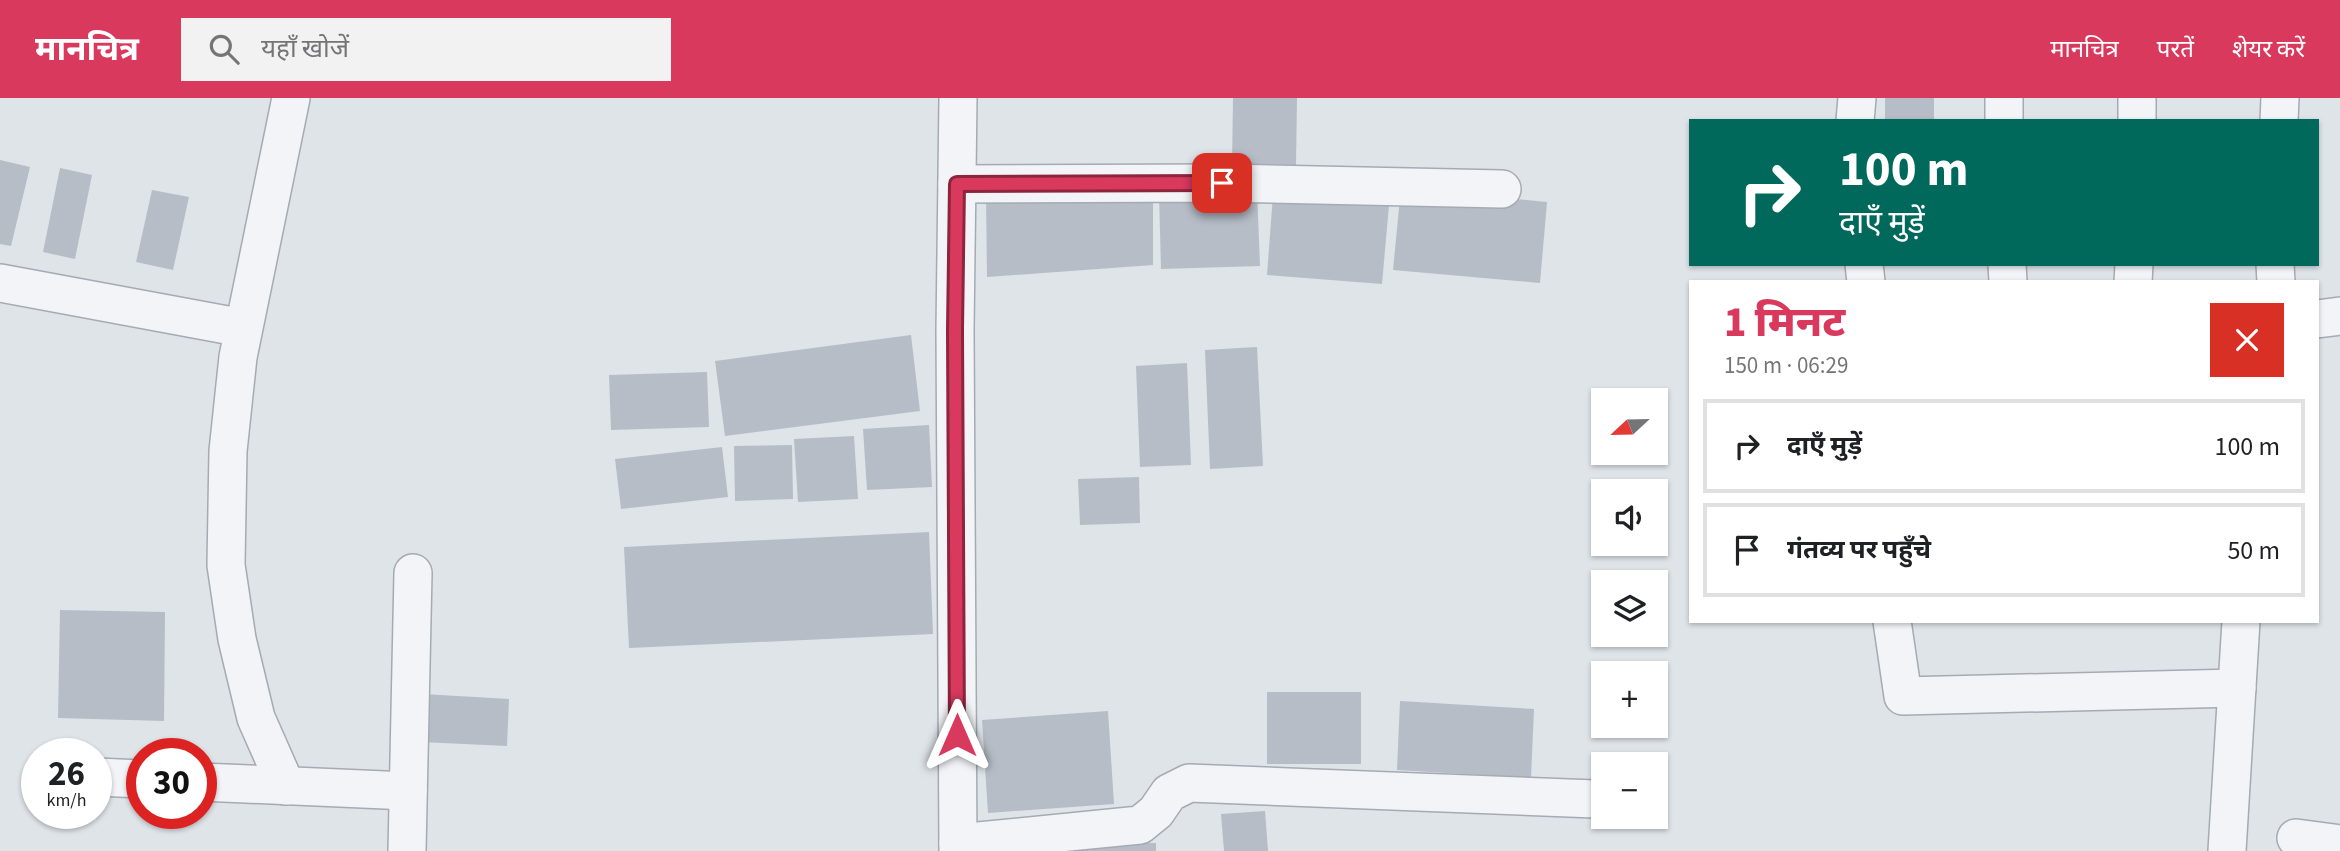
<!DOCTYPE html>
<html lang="hi">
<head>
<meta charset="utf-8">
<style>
  body { margin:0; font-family:"Source Sans 3","Noto Sans Devanagari",sans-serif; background:#f2f2f2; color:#202124; height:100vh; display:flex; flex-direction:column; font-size:26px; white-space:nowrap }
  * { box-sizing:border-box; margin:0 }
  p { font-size:23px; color:#757577 }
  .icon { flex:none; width:38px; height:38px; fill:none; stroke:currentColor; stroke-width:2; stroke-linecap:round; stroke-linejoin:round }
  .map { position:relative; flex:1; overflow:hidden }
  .sheet { position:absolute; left:1689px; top:182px; width:630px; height:343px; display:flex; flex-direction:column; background:#fff; border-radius:0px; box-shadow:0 2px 5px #0004 }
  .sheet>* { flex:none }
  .banner { position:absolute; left:1689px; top:21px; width:630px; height:147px; border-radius:0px; box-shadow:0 2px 5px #0004; background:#00695c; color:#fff; overflow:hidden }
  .needle { width:46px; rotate:248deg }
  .controls { position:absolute; left:1591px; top:290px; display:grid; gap:14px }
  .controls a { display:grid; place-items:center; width:77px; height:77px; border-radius:0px; background:#fff; box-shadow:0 2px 5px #0004; font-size:35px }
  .speed { position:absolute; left:21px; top:640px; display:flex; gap:14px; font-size:35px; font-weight:700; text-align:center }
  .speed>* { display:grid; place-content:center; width:91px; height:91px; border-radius:50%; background:#fff; box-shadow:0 2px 5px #0004; line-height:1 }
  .speed small { font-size:18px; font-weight:400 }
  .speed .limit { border:10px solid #d22; background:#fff; color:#111 }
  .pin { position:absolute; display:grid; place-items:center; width:60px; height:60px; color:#fff; margin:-30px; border-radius:14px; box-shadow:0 4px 10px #0006 }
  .me { position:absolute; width:77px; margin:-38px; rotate:0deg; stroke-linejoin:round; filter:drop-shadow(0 0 5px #0008) }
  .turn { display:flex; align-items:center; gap:24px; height:147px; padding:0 35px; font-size:32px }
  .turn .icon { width:91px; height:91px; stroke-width:2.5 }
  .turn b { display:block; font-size:49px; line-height:60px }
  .round { display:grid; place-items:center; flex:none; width:74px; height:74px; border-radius:0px; background:#f2f2f2 }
  .overview { display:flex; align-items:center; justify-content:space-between; height:119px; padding:0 35px }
  h1 { font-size:42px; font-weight:800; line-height:52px; color:#d9395d }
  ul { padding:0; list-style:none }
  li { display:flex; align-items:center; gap:21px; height:94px; margin:0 14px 10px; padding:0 21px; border:4px solid #e0e0e0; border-radius:0px }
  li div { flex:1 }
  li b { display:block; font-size:26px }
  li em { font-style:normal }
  header { display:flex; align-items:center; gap:42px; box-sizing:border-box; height:98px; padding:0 35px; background:#d9395d; color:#fff }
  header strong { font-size:33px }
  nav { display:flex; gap:38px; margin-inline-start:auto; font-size:24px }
  .search { width:490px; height:63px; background:#f2f2f2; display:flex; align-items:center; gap:18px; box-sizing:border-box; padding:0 24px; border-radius:0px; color:#757577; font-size:26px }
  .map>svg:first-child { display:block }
</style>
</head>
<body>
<header>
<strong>मानचित्र</strong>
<div class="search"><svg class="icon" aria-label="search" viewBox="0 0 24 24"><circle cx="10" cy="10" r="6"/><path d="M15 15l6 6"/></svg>यहाँ खोजें</div>
<nav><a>मानचित्र</a><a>परतें</a><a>शेयर करें</a></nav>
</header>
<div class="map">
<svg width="2340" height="753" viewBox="0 0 2340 753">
  <rect width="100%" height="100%" fill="#dfe4e9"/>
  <!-- building -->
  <g fill="#b6bdc7">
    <polygon points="1233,0 1297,0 1296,67 1232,66"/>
    <rect x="1885" y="0" width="49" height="23"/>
    <polygon points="0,62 30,69 11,148 0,146"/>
    <polygon points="60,70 92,77 75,161 43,154"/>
    <polygon points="1401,90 1547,104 1540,185 1393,172"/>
    <polygon points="152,92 189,99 173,172 136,164"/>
    <polygon points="1257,92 1260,168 1161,171 1159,95"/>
    <polygon points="1153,95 1153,167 987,179 986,99"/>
    <polygon points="1273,97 1389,107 1382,186 1267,177"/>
    <polygon points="911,237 920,313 725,338 715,263"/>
    <polygon points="1257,249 1263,368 1210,371 1205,252"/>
    <polygon points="1187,265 1191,367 1140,369 1136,268"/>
    <polygon points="707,274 709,329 611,332 609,277"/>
    <polygon points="929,327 932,389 867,392 863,331"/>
    <polygon points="854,338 858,401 798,404 794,341"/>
    <polygon points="792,347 793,401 735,403 734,348"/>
    <polygon points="722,349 728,399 621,411 615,361"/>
    <polygon points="1139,379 1140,425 1080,427 1078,381"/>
    <polygon points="929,434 933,536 629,550 624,449"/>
    <polygon points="60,512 165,514 164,623 58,620"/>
    <rect x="1267" y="594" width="94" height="72"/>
    <polygon points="423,596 509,601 507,648 421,644"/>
    <polygon points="1400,603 1534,611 1531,680 1397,672"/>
    <polygon points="1108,613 1114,706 988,715 982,622"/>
    <polygon points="1265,713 1268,753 1224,753 1221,716"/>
    <rect x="1068" y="745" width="88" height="8"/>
  </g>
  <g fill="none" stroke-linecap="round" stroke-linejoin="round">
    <defs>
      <g id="minor">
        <polyline points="2004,0 2004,23"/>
        <polyline points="1855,23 1857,0"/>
        <polyline points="2137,23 2137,0"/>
        <polyline points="2279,23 2280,0"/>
        <polyline points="957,86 1222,85 1502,91"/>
        <polyline points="1864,166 1866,184"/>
        <polyline points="2007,166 2008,184"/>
        <polyline points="2275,166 2276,184"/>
        <polyline points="2133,184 2134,166"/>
        <polyline points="0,185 243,230"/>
        <polyline points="2317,221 2340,218"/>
        <polyline points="1892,523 1903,598 2237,590"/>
        <polyline points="96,679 142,681"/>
        <polyline points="201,684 408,693"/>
        <polyline points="286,688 256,620 237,541 226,467 228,353 238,259 291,0"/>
        <polyline points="2296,740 2340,746"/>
        <polyline points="958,745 1140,727 1156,714 1169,695 1189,685 1595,701"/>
        <polyline points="407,753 413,475"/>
        <polyline points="958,753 955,232 958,0"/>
        <polyline points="2227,753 2241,523"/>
      </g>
    </defs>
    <!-- minor casing -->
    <use href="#minor" stroke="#a4abb4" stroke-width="40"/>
    <!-- minor -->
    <use href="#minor" stroke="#f2f4f7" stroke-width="37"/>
  </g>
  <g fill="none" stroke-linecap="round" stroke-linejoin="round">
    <defs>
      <polyline id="route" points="957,637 955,232 957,86 1222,85"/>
    </defs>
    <!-- route casing -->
    <use href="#route" stroke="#8d253c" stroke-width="18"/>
    <!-- route -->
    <use href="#route" stroke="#d9395d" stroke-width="12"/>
  </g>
</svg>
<div class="controls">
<a><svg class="needle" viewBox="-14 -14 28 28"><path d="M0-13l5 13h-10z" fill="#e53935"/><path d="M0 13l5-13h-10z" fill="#757577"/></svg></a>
<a><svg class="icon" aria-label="sound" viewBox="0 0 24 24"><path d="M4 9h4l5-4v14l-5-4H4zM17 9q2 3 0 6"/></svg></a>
<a><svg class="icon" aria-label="layers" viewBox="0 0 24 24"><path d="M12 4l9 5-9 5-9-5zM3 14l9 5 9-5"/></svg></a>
<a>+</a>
<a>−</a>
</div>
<div class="speed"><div>26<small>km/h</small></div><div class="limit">30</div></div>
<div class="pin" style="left:1222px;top:85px;background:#d93025"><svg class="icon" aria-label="arrive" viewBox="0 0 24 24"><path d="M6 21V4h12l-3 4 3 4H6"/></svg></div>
<svg class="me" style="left:957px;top:637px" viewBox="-20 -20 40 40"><path d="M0-17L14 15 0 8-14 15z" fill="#d9395d" stroke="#fff" stroke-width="4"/></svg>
<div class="banner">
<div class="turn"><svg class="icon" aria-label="right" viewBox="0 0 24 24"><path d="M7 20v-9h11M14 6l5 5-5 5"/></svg><div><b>100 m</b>दाएँ मुड़ें</div></div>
</div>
<section class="sheet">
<div class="overview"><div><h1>1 मिनट</h1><p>150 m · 06:29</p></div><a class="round" style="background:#d93025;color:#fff"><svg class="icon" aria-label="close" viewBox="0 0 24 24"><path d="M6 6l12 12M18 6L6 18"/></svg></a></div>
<ul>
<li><svg class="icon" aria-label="right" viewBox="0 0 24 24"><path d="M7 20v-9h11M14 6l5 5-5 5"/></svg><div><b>दाएँ मुड़ें</b></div><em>100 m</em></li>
<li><svg class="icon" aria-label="arrive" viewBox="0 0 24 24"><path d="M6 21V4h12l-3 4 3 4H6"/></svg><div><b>गंतव्य पर पहुँचे</b></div><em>50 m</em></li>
</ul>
</section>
</div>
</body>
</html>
